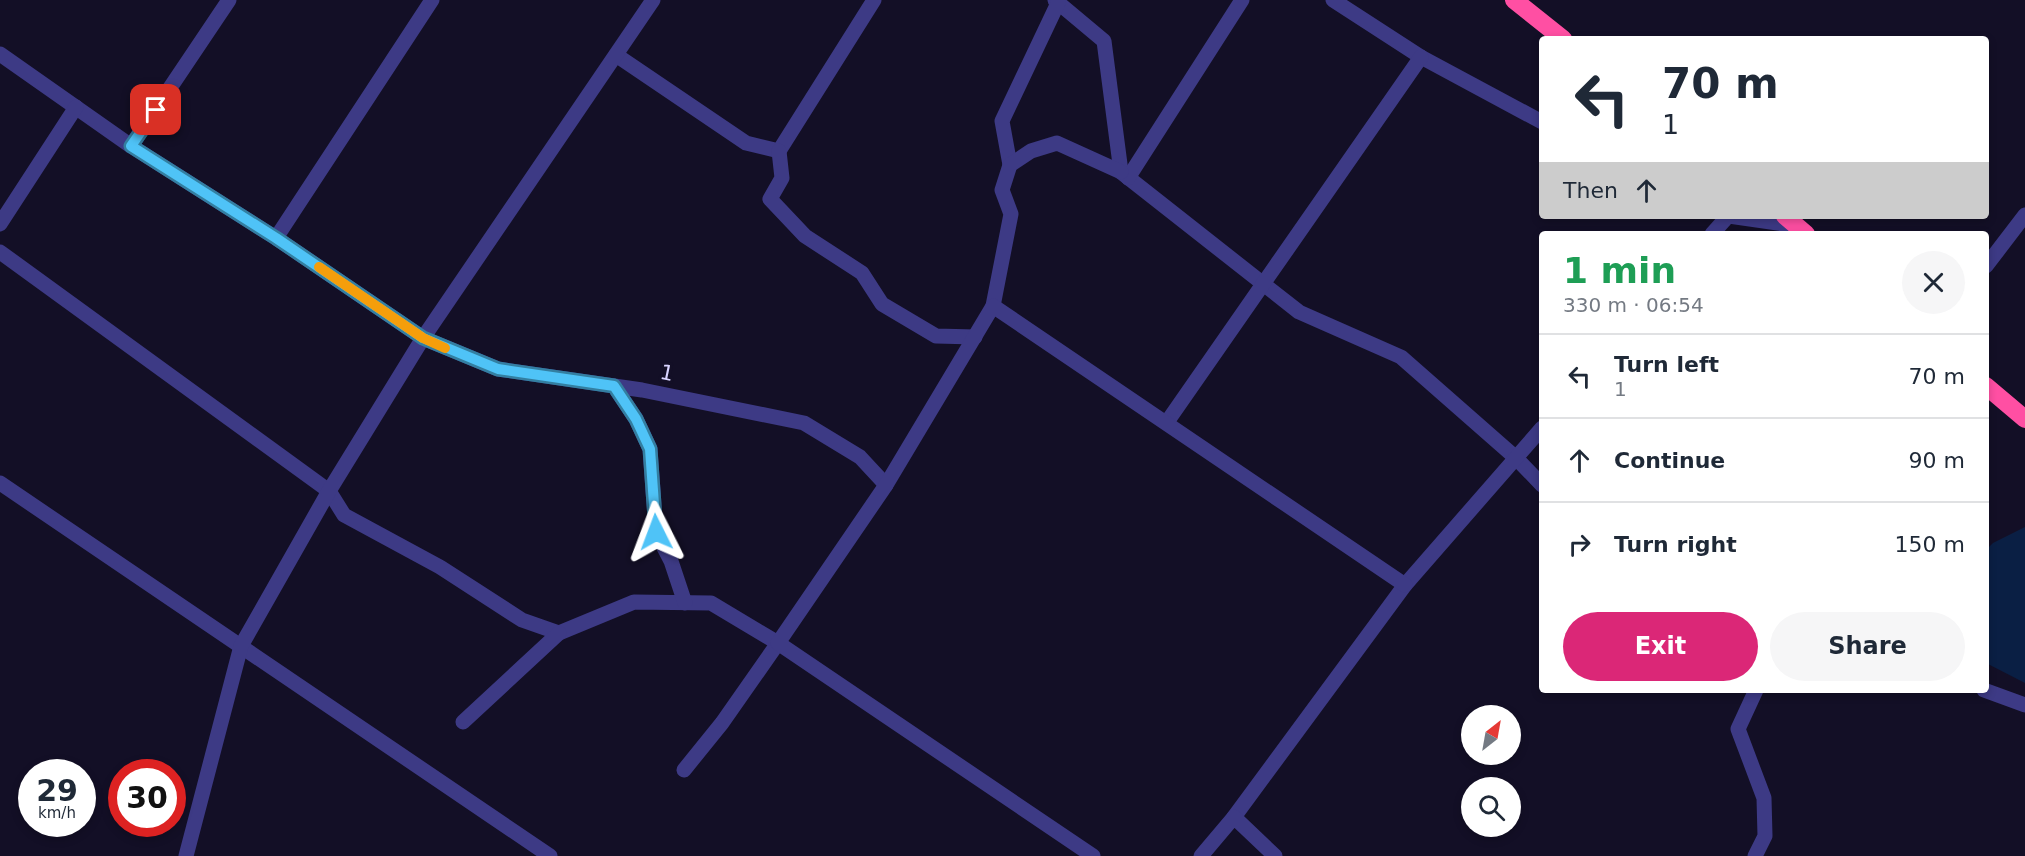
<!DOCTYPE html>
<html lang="en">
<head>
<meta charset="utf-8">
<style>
  body { margin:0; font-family:"DejaVu Sans",sans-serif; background:#f6f6f7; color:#1f2937; height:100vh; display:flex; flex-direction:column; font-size:22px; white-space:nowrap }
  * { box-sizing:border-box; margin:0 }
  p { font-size:20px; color:#747a83 }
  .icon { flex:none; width:33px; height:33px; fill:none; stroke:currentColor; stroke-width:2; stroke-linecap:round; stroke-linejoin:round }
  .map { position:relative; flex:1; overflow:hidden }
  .panel { position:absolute; left:1539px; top:231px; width:450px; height:462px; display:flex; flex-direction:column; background:#fff; border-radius:6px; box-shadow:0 3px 9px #0003 }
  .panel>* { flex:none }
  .banner { position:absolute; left:1539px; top:36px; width:450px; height:183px; border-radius:6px; box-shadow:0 3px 9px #0003; background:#fff; color:#1f2937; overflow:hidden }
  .needle { width:39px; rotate:31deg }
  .controls { position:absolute; left:1461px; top:705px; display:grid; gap:12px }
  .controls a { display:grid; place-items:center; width:60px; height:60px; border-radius:50%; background:#fff; box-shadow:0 3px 9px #0003; font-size:30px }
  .speed { position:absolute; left:18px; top:759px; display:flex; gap:12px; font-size:30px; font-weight:700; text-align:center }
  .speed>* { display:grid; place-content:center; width:78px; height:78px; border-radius:50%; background:#fff; box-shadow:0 3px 9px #0003; line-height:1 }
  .speed small { font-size:15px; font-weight:400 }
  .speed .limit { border:9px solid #d22; background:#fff; color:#111 }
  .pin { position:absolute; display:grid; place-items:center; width:51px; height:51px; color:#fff; margin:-26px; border-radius:12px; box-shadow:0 3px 9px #0006 }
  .me { position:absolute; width:66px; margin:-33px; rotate:357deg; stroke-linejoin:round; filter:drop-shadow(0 0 4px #0008) }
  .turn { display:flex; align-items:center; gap:21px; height:126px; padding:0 24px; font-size:27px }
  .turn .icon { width:78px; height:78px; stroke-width:2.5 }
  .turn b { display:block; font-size:42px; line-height:51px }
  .then { display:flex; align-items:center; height:57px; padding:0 24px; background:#0003; gap:12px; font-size:22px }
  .round { display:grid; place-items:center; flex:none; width:63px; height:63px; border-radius:32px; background:#f6f6f7 }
  .overview { display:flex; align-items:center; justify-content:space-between; height:102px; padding:0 24px }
  h1 { font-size:36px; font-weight:800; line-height:45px; color:#1e9e55 }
  .primary-button { display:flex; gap:12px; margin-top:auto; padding:12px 24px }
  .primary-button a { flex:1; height:69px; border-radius:36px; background:#db2777; color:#fff; font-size:24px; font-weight:800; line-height:69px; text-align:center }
  .primary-button a+a { background:#f6f6f7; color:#1f2937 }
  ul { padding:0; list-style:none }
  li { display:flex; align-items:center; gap:18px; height:84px; padding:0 24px; border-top:2px solid #e0e1e3 }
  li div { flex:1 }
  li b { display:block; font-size:22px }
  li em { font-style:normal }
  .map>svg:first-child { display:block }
</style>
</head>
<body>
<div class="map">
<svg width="2025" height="856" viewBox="0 0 2025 856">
  <rect width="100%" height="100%" fill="#130f26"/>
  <!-- water -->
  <polygon fill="#0a1f44" points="2025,527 2025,683 1986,663 1986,550 1993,543"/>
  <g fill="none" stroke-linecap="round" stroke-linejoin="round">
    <!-- minor -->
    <g stroke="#3d3a85" stroke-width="15">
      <polyline points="1055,0 1104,41 1121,172 1299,312 1401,357 1516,458 1542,485"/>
      <polyline points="1333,0 1421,57 1542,122"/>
      <polyline points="0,54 131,146 276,238 423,338 498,369 642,390 804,423 860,457 886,485"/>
      <polyline points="616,55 746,143 779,151 874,0"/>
      <polyline points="131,146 229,0"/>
      <polyline points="779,151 782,178 770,199 805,236 862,273 882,304 936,336 975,337"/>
      <polyline points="1010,165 1002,121 1058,3"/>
      <polyline points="1128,178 1242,0"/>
      <polyline points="1729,216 1797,226"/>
      <polyline points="0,224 76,107"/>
      <polyline points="1712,234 1728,216"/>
      <polyline points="276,238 432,0"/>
      <polyline points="0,252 329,491 344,515 440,567 522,620 559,633 634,602 711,603 778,643 722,723 684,770"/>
      <polyline points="1986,266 2025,215"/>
      <polyline points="993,306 1011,214 1002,190 1010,165 1031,151 1057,143 1121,172"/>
      <polyline points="614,386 636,419 650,449 656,532 671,561 685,603"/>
      <polyline points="1167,422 1421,57"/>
      <polyline points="0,483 550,856"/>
      <polyline points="1984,690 2025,705"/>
      <polyline points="463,722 559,633"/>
      <polyline points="1234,817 1405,585 1542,428"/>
      <polyline points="186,856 241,646 329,491 423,338 653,0"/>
      <polyline points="1093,856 778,643 886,485 993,306 1405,585"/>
      <polyline points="1201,856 1234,817 1275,856"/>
      <polyline points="1755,856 1765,836 1764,798 1738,729 1756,690"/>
    </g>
    <!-- highway -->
    <g stroke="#ff4fa3" stroke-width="18">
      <polyline points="1514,0 1563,39"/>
      <polyline points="1785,216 1806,234"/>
      <polyline points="1986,386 2025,419"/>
    </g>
  </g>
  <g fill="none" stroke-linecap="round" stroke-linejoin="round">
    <defs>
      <polyline id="route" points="156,110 131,146 276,238 423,338 498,369 614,386 636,419 650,449 656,532"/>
    </defs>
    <!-- route casing -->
    <use href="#route" stroke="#337fa1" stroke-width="15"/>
    <!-- route -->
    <use href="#route" stroke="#4fc3f7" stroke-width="10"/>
    <!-- slow -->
    <polyline stroke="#f59e0b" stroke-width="10" points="319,267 423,338 445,348"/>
  </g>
  <g text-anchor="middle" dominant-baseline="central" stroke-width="6" stroke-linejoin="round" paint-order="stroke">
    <!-- street labels -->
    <g font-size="21" fill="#d9d4ff" stroke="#130f26">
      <text transform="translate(667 373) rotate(12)">1</text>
    </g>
  </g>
</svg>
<div class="controls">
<a><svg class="needle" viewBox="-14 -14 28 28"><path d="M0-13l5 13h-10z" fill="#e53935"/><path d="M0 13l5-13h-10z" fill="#747a83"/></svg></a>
<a><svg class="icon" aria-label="search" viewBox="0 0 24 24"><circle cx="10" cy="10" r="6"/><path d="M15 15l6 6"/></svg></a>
</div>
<div class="speed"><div>29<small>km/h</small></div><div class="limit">30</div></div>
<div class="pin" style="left:156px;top:110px;background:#d93025"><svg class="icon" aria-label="arrive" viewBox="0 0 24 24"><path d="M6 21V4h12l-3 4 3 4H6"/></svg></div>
<svg class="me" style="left:656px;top:532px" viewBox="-20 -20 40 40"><path d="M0-17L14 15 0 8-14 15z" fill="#4fc3f7" stroke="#fff" stroke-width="4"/></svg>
<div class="banner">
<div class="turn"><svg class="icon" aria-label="left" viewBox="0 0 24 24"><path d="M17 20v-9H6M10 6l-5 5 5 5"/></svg><div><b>70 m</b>1</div></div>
<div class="then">Then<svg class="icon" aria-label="ahead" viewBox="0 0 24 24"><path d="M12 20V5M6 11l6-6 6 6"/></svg></div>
</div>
<section class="panel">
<div class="overview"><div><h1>1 min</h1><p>330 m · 06:54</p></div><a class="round"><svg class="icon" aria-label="close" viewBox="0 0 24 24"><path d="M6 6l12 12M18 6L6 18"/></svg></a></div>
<ul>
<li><svg class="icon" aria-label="left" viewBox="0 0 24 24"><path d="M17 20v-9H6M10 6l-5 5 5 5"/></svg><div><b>Turn left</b><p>1</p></div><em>70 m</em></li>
<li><svg class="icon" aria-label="ahead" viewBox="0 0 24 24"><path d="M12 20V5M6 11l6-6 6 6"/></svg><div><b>Continue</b></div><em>90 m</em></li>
<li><svg class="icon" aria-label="right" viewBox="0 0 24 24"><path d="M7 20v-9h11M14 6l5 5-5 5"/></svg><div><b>Turn right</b></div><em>150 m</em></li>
</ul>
<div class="primary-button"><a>Exit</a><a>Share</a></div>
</section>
</div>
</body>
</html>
